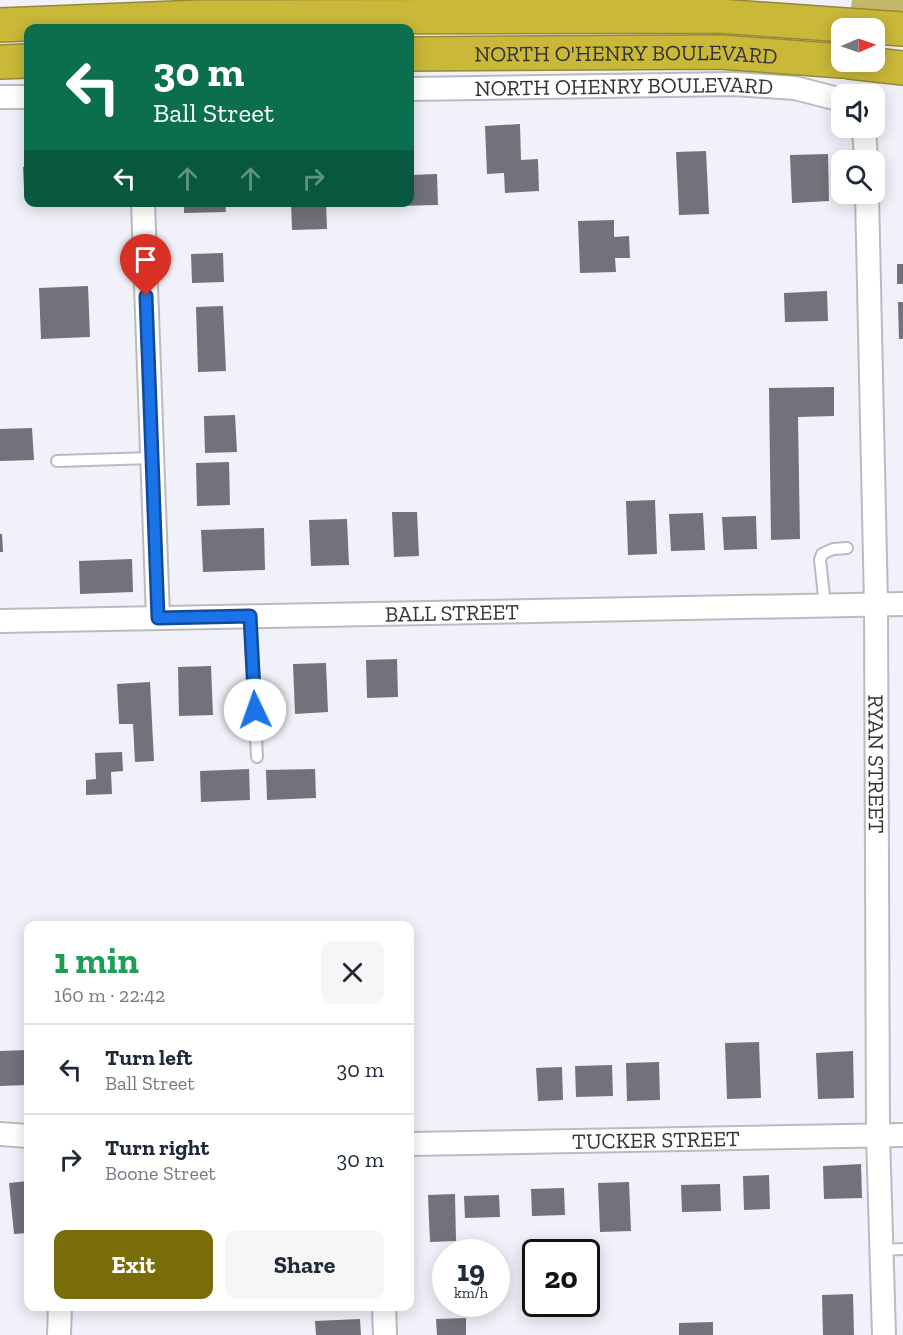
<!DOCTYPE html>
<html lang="en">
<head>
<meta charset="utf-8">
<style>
  body { margin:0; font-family:"Zilla Slab",serif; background:#f6f6f7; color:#1f2937; height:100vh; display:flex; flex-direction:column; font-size:22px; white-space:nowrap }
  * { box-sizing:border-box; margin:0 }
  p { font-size:20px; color:#747a83 }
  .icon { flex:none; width:33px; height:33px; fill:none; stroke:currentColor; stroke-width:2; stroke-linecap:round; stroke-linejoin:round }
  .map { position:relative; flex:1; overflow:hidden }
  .drawer { position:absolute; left:24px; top:921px; width:390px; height:390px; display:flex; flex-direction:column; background:#fff; border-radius:12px; box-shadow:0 3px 15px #0003 }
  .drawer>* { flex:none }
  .banner { position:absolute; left:24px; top:24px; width:390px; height:183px; border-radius:12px; box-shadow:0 3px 15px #0003; background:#0b6e4f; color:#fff; overflow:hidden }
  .needle { width:39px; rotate:88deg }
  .fabs { position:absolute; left:831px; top:18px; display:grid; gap:12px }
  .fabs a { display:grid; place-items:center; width:54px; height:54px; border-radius:12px; background:#fff; box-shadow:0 3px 15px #0003; font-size:30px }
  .speed { position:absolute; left:432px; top:1239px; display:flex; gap:12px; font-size:30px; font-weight:700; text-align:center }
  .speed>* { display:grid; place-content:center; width:78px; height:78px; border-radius:50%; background:#fff; box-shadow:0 3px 15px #0003; line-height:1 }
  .speed small { font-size:15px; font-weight:400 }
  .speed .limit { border:3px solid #111; border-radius:9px; background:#fff; color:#111 }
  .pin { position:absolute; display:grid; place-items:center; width:51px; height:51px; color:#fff; margin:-62px -26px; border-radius:50% 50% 50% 0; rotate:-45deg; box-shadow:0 0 6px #0007 }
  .pin .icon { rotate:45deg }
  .me { position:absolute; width:66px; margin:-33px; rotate:357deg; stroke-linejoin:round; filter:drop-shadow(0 0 4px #0008) }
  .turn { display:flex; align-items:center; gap:21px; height:126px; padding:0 30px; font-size:27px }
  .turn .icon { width:78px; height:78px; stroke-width:2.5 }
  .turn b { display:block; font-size:42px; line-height:51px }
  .lanes { display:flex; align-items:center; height:57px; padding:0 30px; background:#0003; justify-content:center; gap:30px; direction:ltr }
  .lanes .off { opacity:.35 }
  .round { display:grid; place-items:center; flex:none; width:63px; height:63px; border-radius:12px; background:#f6f6f7 }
  .head { display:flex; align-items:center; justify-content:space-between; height:102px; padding:0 30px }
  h1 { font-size:36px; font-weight:700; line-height:45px; color:#1e9e55 }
  .button { display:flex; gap:12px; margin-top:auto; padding:12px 30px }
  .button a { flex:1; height:69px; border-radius:12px; background:#7a6d09; color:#fff; font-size:24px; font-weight:700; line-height:69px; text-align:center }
  .button a+a { background:#f6f6f7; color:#1f2937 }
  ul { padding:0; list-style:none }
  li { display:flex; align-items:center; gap:18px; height:90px; padding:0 30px; border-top:2px solid #e0e1e3 }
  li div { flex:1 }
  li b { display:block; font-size:22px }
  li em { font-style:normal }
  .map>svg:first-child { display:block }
</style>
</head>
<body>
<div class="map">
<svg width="903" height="1335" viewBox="0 0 903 1335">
  <rect width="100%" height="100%" fill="#f1f1f9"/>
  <!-- forest -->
  <polygon fill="#c3b86a" points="852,0 903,0 903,14 851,8"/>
  <!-- building -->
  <g fill="#73727a">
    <polygon points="520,124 521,160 538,159 539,191 505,193 504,173 487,174 485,126"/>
    <polygon points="706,151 709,214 679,215 676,152"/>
    <polygon points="828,154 829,201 792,203 790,155"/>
    <polygon points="28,166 28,189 24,189 23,167"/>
    <polygon points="437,174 438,205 396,206 396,202 410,202 410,175"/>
    <polygon points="184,202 225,202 226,212 184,213"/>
    <polygon points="291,202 326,202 327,229 292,230"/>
    <polygon points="614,220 614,237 629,236 630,258 615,258 616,272 580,273 578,221"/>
    <polygon points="223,253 224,282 192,283 191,254"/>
    <rect x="897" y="264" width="6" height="20"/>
    <polygon points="88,286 90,337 41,339 39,288"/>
    <polygon points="827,291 828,321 785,322 784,293"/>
    <polygon points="898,302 903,302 903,339 899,339"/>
    <polygon points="223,306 226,371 198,372 196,307"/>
    <polygon points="834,387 834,416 798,417 800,539 771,540 769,388"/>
    <polygon points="235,415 237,452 205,453 204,416"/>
    <polygon points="32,428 34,460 0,461 0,429"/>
    <polygon points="229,462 230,505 197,506 196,463"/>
    <polygon points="655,500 657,554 628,555 626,501"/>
    <polygon points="392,512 417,512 419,556 394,557"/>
    <polygon points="703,513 705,550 671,551 669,514"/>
    <polygon points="756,516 757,549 724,550 722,517"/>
    <polygon points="347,519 349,565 311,566 309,520"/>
    <polygon points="264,528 265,570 203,572 201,530"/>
    <polygon points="0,534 2,534 3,552 0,552"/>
    <polygon points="132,559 133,592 80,594 79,561"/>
    <polygon points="397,659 398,697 367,698 366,660"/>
    <polygon points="326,663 328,712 295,714 293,664"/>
    <polygon points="211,666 213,715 179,716 178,667"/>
    <polygon points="150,682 154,761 135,762 133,724 119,724 117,684"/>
    <polygon points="122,752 123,771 111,772 112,794 86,795 86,780 96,779 95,753"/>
    <polygon points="249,769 250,800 201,802 200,771"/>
    <polygon points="315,769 316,798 267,800 266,770"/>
    <polygon points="759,1042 761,1098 727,1099 725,1043"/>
    <polygon points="28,1050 28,1085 0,1086 0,1051"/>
    <polygon points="853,1051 854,1098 818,1099 816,1053"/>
    <polygon points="659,1062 660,1100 627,1101 626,1063"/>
    <polygon points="612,1065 613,1096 576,1097 575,1066"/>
    <polygon points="562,1067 563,1100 538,1101 536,1068"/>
    <polygon points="861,1164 862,1198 824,1199 823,1166"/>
    <polygon points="769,1175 770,1209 744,1210 743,1176"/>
    <polygon points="28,1181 28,1233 14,1234 9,1183"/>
    <polygon points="629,1182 631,1231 600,1232 598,1183"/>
    <polygon points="720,1184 721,1211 682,1212 681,1185"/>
    <polygon points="564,1188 565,1215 532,1216 531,1189"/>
    <polygon points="455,1194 456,1241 430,1242 428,1195"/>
    <polygon points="499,1195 500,1217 465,1218 464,1196"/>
    <polygon points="853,1294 854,1335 823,1335 822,1295"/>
    <polygon points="466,1318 466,1335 437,1335 436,1319"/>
    <polygon points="360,1319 361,1335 316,1335 315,1321"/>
    <polygon points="713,1322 713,1335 679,1335 679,1323"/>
  </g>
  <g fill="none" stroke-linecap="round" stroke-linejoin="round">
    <defs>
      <g id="lane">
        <polyline points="57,461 152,458"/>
        <polyline points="825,605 820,560 822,554 833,549 847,548"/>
        <polyline points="250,616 257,757"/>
        <polyline points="882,1250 903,1249"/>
      </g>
      <g id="street">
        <path id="s1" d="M410 89 734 84 795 88 842 100"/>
        <polyline points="0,97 28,97"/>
        <polyline points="864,128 866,160"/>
        <path id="s2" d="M867 194 876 604 878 1135 884 1335"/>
        <polyline points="143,202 158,618"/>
        <path id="s3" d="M0 621 903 604"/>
        <polyline points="0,1134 28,1136"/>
        <path id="s4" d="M410 1144 903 1135"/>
        <polyline points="384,1306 385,1335"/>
        <polyline points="59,1335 60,1306"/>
      </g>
      <g id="highway">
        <polyline points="0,25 201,17 718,16 903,29"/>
        <path id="s5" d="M410 54 720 52 842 61"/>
        <polyline points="0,62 28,61"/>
        <polyline points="850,62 903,68"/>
      </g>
    </defs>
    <!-- lane casing -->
    <use href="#lane" stroke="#babac2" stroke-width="14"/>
    <!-- street casing -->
    <use href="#street" stroke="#babac2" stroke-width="26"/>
    <!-- highway casing -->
    <use href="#highway" stroke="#958938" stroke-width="36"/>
    <!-- lane -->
    <use href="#lane" stroke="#fff" stroke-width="10"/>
    <!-- street -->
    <use href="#street" stroke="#fff" stroke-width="22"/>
    <!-- highway -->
    <use href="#highway" stroke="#cab839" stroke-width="33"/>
  </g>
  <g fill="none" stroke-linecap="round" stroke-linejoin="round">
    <defs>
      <polyline id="route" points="146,296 158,618 250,616 255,710"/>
    </defs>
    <!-- route casing -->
    <use href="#route" stroke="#114b97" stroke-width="15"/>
    <!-- route -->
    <use href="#route" stroke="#1a73e8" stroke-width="10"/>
  </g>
  <g text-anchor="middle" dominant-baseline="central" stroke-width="6" stroke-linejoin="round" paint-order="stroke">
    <!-- street labels -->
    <g font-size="22" fill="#333336" stroke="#fff">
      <text stroke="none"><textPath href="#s5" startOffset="216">NORTH O'HENRY BOULEVARD</textPath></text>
      <text stroke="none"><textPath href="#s1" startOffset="214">NORTH OHENRY BOULEVARD</textPath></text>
      <text stroke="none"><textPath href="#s3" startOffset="452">BALL STREET</textPath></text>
      <text stroke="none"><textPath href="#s2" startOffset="570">RYAN STREET</textPath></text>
      <text stroke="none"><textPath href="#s4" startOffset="246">TUCKER STREET</textPath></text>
    </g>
  </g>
</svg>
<div class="fabs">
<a><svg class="needle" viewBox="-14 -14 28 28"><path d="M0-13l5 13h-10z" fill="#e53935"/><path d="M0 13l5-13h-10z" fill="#747a83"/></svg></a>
<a><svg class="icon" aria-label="sound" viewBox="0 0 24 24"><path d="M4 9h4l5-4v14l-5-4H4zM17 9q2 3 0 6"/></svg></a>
<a><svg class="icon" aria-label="search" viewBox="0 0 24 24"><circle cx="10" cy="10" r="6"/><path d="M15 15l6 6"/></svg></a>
</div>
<div class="speed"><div>19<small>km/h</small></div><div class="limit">20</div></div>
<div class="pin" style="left:146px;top:296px;background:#d93025"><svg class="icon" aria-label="arrive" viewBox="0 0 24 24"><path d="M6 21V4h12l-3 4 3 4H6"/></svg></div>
<svg class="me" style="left:255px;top:710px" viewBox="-20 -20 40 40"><circle r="19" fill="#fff"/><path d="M0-13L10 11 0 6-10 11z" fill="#1a73e8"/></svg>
<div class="banner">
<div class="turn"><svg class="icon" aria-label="left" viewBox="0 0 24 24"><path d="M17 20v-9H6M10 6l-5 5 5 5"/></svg><div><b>30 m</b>Ball Street</div></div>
<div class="lanes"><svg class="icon" aria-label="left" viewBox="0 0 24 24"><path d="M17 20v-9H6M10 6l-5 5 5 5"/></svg><svg class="icon off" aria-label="ahead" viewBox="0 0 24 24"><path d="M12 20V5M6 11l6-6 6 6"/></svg><svg class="icon off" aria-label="ahead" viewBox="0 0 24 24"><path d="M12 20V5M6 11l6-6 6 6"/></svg><svg class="icon off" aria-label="right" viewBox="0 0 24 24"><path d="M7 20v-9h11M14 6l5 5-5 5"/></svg></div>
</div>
<section class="drawer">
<div class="head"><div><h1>1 min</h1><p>160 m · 22:42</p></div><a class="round"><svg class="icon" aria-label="close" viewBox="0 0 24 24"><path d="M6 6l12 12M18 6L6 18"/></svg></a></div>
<ul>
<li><svg class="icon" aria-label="left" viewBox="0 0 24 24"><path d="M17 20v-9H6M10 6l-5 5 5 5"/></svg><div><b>Turn left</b><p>Ball Street</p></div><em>30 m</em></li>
<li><svg class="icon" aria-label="right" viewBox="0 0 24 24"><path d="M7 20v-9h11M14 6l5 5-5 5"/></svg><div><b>Turn right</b><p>Boone Street</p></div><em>30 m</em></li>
</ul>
<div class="button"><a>Exit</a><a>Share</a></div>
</section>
</div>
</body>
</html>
